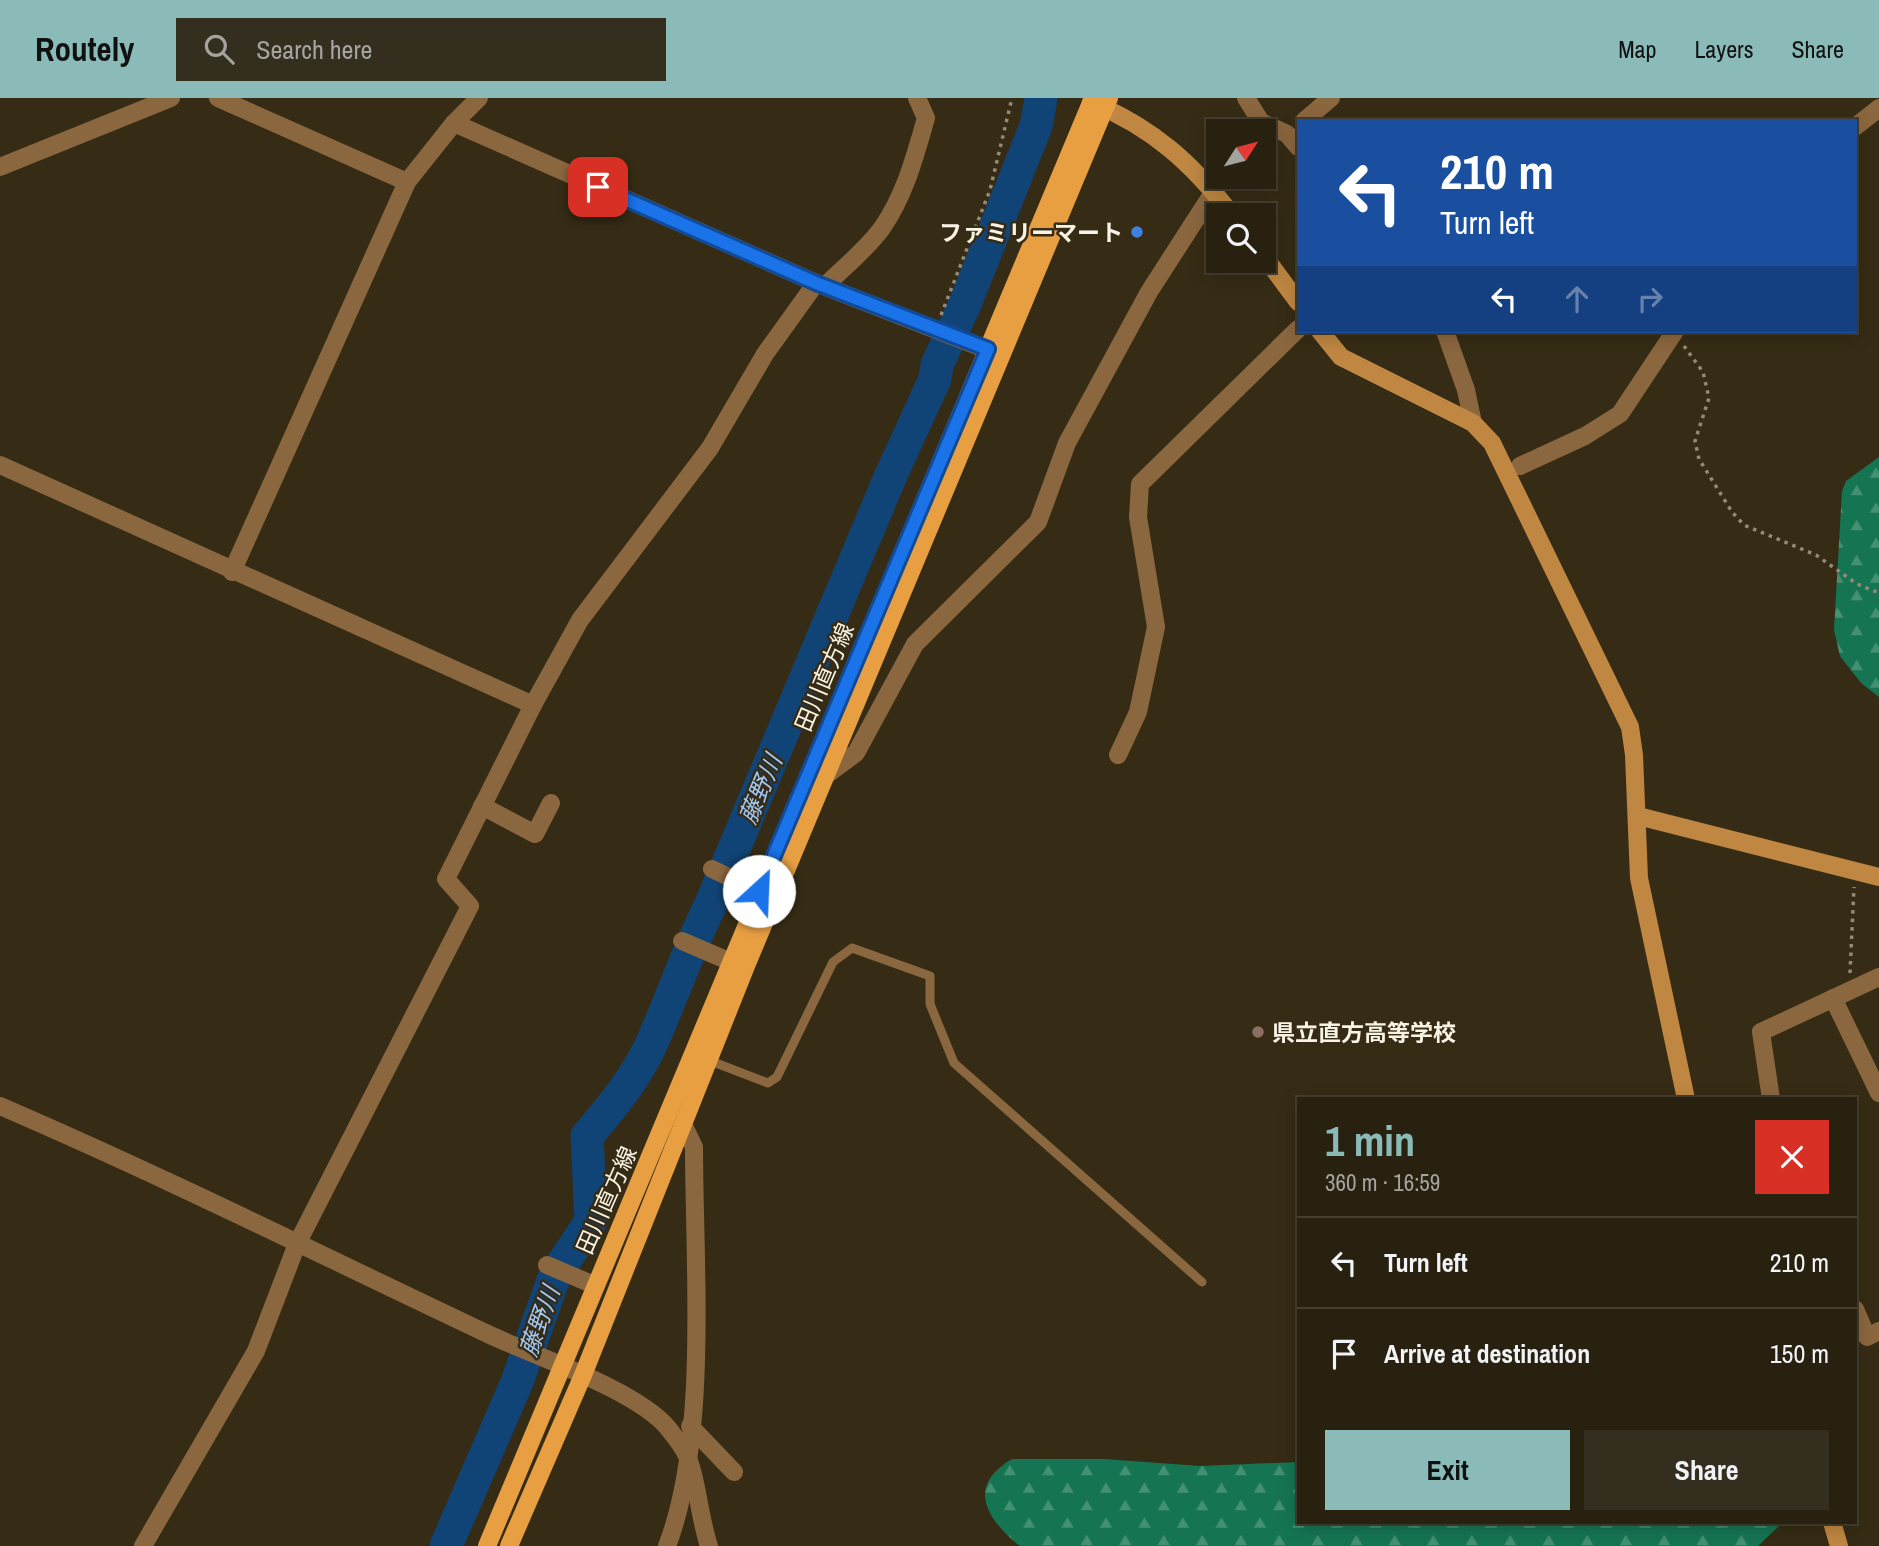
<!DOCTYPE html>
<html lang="en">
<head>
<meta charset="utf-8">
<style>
  body { margin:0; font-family:"Archivo Narrow","Noto Sans JP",sans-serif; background:#342e1e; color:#f1f3f6; height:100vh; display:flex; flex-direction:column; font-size:26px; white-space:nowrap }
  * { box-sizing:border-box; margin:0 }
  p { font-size:23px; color:#a5a39f }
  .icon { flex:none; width:38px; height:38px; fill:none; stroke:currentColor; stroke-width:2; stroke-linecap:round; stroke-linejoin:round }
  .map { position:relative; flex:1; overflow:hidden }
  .details { position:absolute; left:1297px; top:999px; width:560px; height:427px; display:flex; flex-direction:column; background:#282110; border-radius:0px; box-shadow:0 4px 18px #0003,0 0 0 2px #443e30 }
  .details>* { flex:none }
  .top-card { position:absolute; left:1297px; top:21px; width:560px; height:214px; border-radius:0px; box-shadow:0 4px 18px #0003,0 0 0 2px #443e30; background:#1a4fa0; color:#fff; overflow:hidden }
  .needle { width:46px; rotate:54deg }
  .tools { position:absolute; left:1206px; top:21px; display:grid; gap:14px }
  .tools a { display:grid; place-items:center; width:70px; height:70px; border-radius:0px; background:#282110; box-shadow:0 4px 18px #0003,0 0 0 2px #443e30; font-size:35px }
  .pin { position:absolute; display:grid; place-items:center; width:60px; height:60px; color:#fff; margin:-30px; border-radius:14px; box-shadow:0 4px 10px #0006 }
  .me { position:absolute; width:77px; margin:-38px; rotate:25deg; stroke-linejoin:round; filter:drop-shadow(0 0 5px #0008) }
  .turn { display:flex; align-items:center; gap:24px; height:147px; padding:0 28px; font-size:32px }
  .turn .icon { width:91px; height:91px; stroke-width:2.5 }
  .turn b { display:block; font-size:49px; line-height:60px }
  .lanes { display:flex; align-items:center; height:66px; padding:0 28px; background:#0003; justify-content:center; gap:35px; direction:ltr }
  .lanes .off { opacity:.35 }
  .round { display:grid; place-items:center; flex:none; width:74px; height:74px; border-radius:0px; background:#342e1e }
  .head { display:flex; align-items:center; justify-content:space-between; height:119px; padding:0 28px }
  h1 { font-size:42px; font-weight:800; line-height:52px; color:#8bbbb9 }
  .action { display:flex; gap:14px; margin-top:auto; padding:14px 28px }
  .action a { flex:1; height:80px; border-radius:0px; background:#8bbbb9; color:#111; font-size:28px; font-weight:800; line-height:80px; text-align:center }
  .action a+a { background:#342e1e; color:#f1f3f6 }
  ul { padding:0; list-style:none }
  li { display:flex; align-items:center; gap:21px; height:91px; padding:0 28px; border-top:2px solid #443e30 }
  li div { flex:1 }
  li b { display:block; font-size:26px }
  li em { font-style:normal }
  header { display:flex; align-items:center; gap:42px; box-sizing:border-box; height:98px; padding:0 35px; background:#8bbbb9; color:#111 }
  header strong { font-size:33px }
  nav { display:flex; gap:38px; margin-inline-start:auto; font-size:24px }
  .search { width:490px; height:63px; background:#342e1e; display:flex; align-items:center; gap:18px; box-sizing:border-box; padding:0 24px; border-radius:0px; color:#a5a39f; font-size:26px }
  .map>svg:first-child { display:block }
</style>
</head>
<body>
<header>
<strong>Routely</strong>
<div class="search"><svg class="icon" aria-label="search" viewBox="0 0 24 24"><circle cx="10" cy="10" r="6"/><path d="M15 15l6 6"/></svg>Search here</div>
<nav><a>Map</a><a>Layers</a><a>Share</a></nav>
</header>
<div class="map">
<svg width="1879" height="1448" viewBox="0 0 1879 1448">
  <defs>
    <pattern id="forest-firs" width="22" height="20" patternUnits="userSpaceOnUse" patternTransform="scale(1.75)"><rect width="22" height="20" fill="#157552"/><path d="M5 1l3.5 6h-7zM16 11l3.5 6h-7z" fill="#439073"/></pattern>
  </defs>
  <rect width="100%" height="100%" fill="#362c15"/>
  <!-- forest -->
  <g fill="url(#forest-firs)">
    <polygon points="1879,359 1879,599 1861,585 1840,558 1834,532 1842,393 1846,383"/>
    <path d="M1012 1361H1104L1200 1368 1298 1364V1424L1782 1425 1758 1448H1020C986 1421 966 1388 1012 1361Z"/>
  </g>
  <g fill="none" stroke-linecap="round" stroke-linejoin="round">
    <!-- river -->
    <path stroke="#104376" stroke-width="33" d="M446 1448 517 1284 555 1177 591 1123 587 1038C609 1013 634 982 649 951 671 903 687 854 710 808L891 377 935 281 937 267 965 206 1036 28 1041 0"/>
    <!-- path -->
    <g stroke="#938a78" stroke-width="3.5" stroke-dasharray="3.5 5" stroke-linecap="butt">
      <polyline points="941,217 990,92 1012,0"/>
      <polyline points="1684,248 1703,274 1709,300 1695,343 1699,361 1732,414 1744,427 1816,457 1857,486 1879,495"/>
      <polyline points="1850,875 1854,789"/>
    </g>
    <!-- lane -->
    <polyline stroke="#8b673f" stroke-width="9" points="708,962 768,985 777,979 833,864 852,850 930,878 930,906 954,965 1202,1184"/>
    <!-- street -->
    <g stroke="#8b673f" stroke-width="18">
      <polyline points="218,0 407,84"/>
      <polyline points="1246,0 1261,24 1287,36 1298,49"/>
      <polyline points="1304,23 1331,0"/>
      <polyline points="454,25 816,185 1001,257"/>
      <polyline points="1855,29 1879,10"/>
      <polyline points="0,69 171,0"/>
      <path d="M825 188C843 170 867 151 882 130 905 97 915 58 926 20L917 0"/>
      <polyline points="1445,233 1466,292 1473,325"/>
      <polyline points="0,367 533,607"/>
      <polyline points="1520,368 1585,338 1620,316 1675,233"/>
      <polyline points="232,474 407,84 454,25 479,0"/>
      <polyline points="1118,657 1138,614 1156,529 1138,419 1140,386 1298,231"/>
      <polyline points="822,672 829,675 856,655 915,546 1038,424 1067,345 1149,194 1223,79"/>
      <polyline points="482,708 535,736 551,705"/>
      <polyline points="712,771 760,794"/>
      <polyline points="682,843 731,864"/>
      <polyline points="1833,900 1879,995"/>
      <polyline points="1771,1001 1761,934 1879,879"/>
      <path d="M0 1008C165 1079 327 1160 490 1237 537 1259 636 1292 668 1330 674 1338 682 1347 686 1356 696 1374 700 1423 709 1448"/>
      <polyline points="547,1167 594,1187"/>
      <polyline points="1855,1211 1867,1239 1879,1233"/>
      <polyline points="690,1328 734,1374"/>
      <polyline points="143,1448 256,1253 297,1146 470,808 446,781 533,607 580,522 710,350 765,256 816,185"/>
      <path d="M667 1448C709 1339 694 1167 694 1049L684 1028"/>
    </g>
    <!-- secondary -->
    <g stroke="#bf8742" stroke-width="18">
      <path d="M1091 4C1153 30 1192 65 1232 117"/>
      <polyline points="1264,158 1298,204"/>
      <polyline points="1320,233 1341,259 1473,325 1492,345 1630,629 1634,657 1639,780 1686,1001"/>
      <polyline points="1638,718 1879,779"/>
      <polyline points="1832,1424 1839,1448"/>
    </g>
    <!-- primary -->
    <g stroke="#e89f42" stroke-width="18">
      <polyline points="487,1448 1093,0"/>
      <polyline points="509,1448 583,1277 746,868 1109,0"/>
    </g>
  </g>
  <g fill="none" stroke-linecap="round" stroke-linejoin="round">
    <defs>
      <polyline id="route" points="598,89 816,185 988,251 759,793"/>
    </defs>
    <!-- route casing -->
    <use href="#route" stroke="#114b97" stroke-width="18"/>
    <!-- route -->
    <use href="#route" stroke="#1a73e8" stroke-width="12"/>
  </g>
  <!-- markers -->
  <circle fill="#3f7fe0" stroke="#362c15" stroke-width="2.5" cx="1137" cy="134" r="7"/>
  <circle fill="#8d6e63" stroke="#362c15" stroke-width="2.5" cx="1258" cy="934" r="7"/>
  <g text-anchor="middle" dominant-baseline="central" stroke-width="5" stroke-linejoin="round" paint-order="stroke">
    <!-- poi labels -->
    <g font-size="23" font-weight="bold" fill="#f9f3e5" stroke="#362c15" text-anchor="end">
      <text x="1123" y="134">ファミリーマート</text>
      <text x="1272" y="934" text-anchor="start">県立直方高等学校</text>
    </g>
    <!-- street labels -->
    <g font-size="23" fill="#f9f3e5" stroke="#362c15">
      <text transform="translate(824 579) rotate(-67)">田川直方線</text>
      <text transform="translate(606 1102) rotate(-66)">田川直方線</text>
    </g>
    <!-- water labels -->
    <g font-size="24" font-style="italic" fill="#a1c9f8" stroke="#362c15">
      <text transform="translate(760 691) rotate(-67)">藤野川</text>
      <text transform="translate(539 1223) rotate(-70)">藤野川</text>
    </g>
  </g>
</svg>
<div class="tools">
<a><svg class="needle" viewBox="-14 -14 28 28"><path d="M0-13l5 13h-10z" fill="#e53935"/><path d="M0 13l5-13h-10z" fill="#a5a39f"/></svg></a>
<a><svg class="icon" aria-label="search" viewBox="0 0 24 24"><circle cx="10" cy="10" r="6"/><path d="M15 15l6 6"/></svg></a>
</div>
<div class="pin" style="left:598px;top:89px;background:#d93025"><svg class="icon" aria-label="arrive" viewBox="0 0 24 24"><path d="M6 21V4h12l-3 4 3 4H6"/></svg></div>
<svg class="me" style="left:759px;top:793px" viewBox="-20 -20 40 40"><circle r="19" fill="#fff"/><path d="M0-13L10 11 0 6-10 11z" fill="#1a73e8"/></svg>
<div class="top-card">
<div class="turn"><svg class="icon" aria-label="left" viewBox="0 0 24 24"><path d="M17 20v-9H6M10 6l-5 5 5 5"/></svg><div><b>210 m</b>Turn left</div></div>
<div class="lanes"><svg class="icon" aria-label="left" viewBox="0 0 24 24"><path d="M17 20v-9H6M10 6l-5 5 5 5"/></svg><svg class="icon off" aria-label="ahead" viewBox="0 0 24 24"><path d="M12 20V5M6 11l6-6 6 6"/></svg><svg class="icon off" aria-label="right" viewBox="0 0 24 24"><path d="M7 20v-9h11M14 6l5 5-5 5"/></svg></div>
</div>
<section class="details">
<div class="head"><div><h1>1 min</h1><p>360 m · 16:59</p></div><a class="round" style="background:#d93025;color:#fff"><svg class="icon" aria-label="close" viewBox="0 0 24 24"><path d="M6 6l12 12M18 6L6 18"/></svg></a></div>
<ul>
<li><svg class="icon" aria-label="left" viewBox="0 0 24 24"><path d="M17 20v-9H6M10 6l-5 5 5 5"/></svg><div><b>Turn left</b></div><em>210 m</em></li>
<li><svg class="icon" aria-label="arrive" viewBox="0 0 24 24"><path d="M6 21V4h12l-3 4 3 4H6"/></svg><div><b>Arrive at destination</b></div><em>150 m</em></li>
</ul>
<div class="action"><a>Exit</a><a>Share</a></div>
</section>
</div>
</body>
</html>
